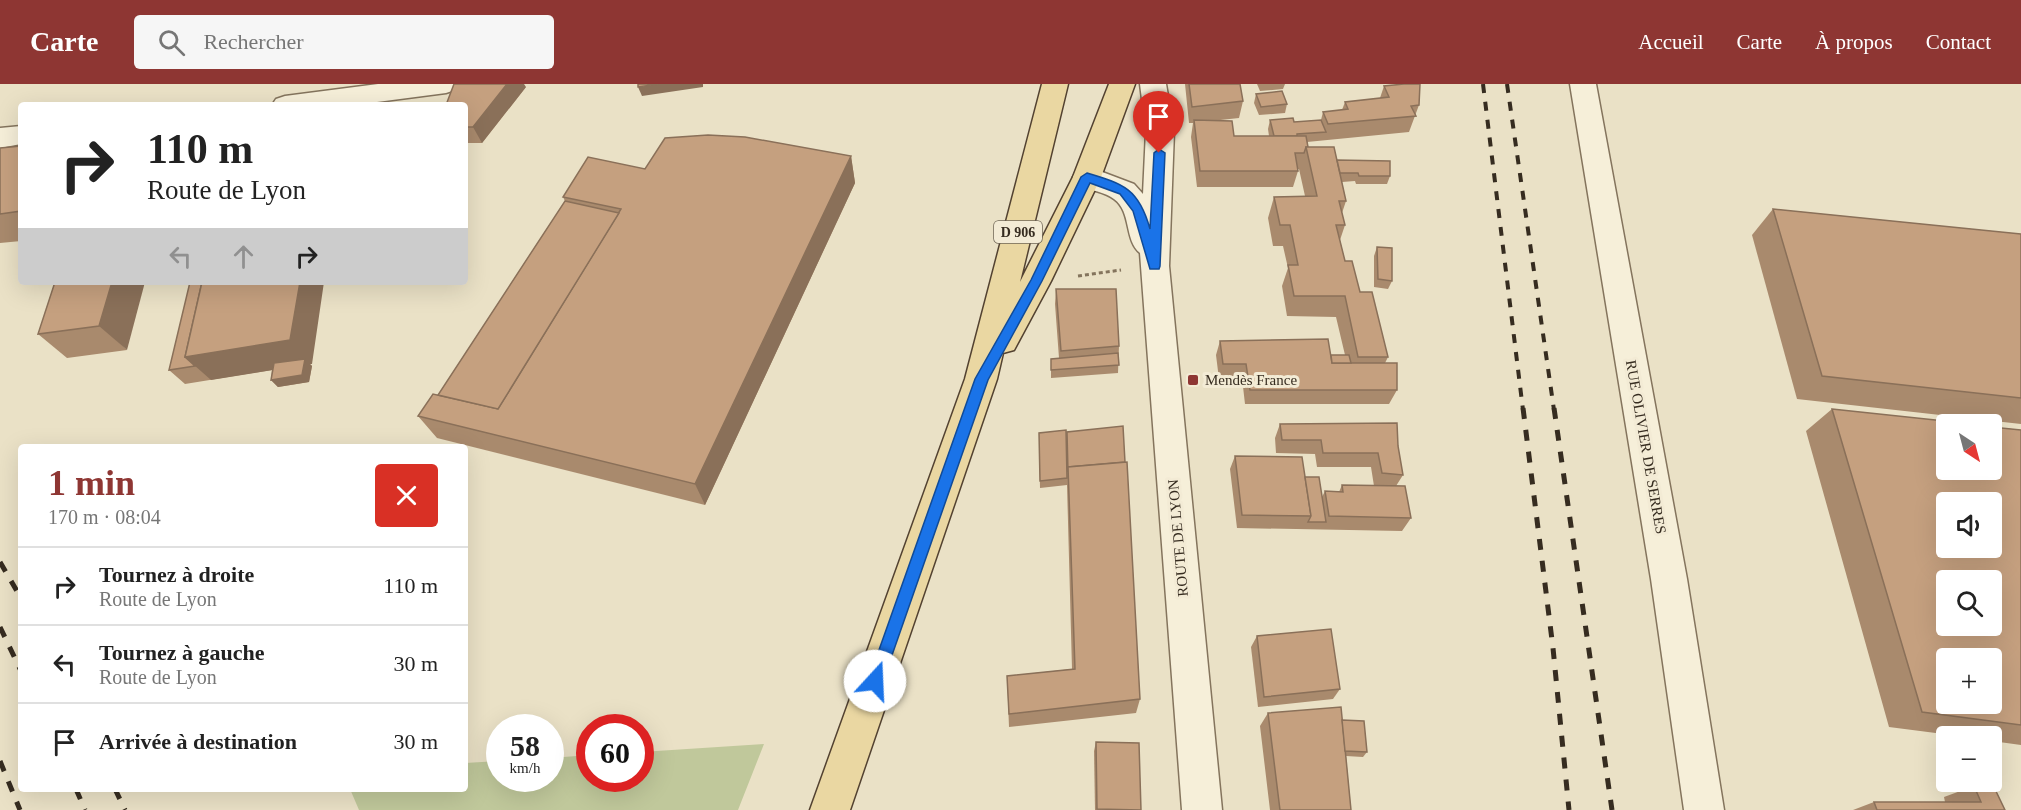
<!DOCTYPE html>
<html lang="fr">
<head>
<meta charset="utf-8">
<style>
  body { margin:0; font-family:"Times New Roman",serif; background:#f6f6f6; color:#222; height:100vh; display:flex; flex-direction:column; font-size:22px; white-space:nowrap }
  * { box-sizing:border-box; margin:0 }
  p { font-size:20px; color:#767676 }
  .icon { flex:none; width:33px; height:33px; fill:none; stroke:currentColor; stroke-width:2; stroke-linecap:round; stroke-linejoin:round }
  .map { position:relative; flex:1; overflow:hidden }
  .side { position:absolute; left:18px; top:360px; width:450px; height:348px; display:flex; flex-direction:column; background:#fff; border-radius:6px; box-shadow:0 6px 24px #0002 }
  .side>* { flex:none }
  .banner { position:absolute; left:18px; top:18px; width:450px; height:183px; border-radius:6px; box-shadow:0 6px 24px #0002; background:#fff; color:#222; overflow:hidden }
  .needle { width:39px; rotate:144deg }
  .tools { position:absolute; left:1936px; top:330px; display:grid; gap:12px }
  .tools a { display:grid; place-items:center; width:66px; height:66px; border-radius:6px; background:#fff; box-shadow:0 6px 24px #0002; font-size:30px }
  .speed { position:absolute; left:486px; top:630px; display:flex; gap:12px; font-size:30px; font-weight:700; text-align:center }
  .speed>* { display:grid; place-content:center; width:78px; height:78px; border-radius:50%; background:#fff; box-shadow:0 6px 24px #0002; line-height:1 }
  .speed small { font-size:15px; font-weight:400 }
  .speed .limit { border:9px solid #d22; background:#fff; color:#111 }
  .pin { position:absolute; display:grid; place-items:center; width:51px; height:51px; color:#fff; margin:-62px -26px; border-radius:50% 50% 50% 0; rotate:-45deg; box-shadow:0 0 6px #0007 }
  .pin .icon { rotate:45deg }
  .me { position:absolute; width:66px; margin:-33px; rotate:20deg; stroke-linejoin:round; filter:drop-shadow(0 0 4px #0008) }
  .turn { display:flex; align-items:center; gap:21px; height:126px; padding:0 30px; font-size:27px }
  .turn .icon { width:78px; height:78px; stroke-width:2.5 }
  .turn b { display:block; font-size:42px; line-height:51px }
  .lanes { display:flex; align-items:center; height:57px; padding:0 30px; background:#0003; justify-content:center; gap:30px; direction:ltr }
  .lanes .off { opacity:.35 }
  .round { display:grid; place-items:center; flex:none; width:63px; height:63px; border-radius:6px; background:#f6f6f6 }
  .headline { display:flex; align-items:center; justify-content:space-between; height:102px; padding:0 30px }
  h1 { font-size:36px; font-weight:700; line-height:45px; color:#8e3633 }
  ul { padding:0; list-style:none }
  li { display:flex; align-items:center; gap:18px; height:78px; padding:0 30px; border-top:2px solid #e0e0e0 }
  li div { flex:1 }
  li b { display:block; font-size:22px }
  li em { font-style:normal }
  header { display:flex; align-items:center; gap:36px; box-sizing:border-box; height:84px; padding:0 30px; background:#8e3633; color:#fff }
  header strong { font-size:28px }
  nav { display:flex; gap:33px; margin-inline-start:auto; font-size:21px }
  .search { width:420px; height:54px; background:#f6f6f6; display:flex; align-items:center; gap:15px; box-sizing:border-box; padding:0 21px; border-radius:6px; color:#767676; font-size:22px }
  .map>svg:first-child { display:block }
</style>
</head>
<body>
<header>
<strong>Carte</strong>
<div class="search"><svg class="icon" aria-label="search" viewBox="0 0 24 24"><circle cx="10" cy="10" r="6"/><path d="M15 15l6 6"/></svg>Rechercher</div>
<nav><a>Accueil</a><a>Carte</a><a>À propos</a><a>Contact</a></nav>
</header>
<div class="map">
<svg width="2021" height="726" viewBox="0 0 2021 726">
  <rect width="100%" height="100%" fill="#eae1c6"/>
  <!-- green -->
  <polygon fill="#c0c89b" points="764,660 738,726 359,726 350,705 465,705 465,679 499,677 500,694 550,694 551,674 589,671 590,694 640,694 641,668"/>
  <g fill="none" stroke-linecap="round" stroke-linejoin="round">
    <defs>
      <g id="minor">
        <polygon points="378,0 459,0 455,6 446,9 354,21 272,21 276,15 285,12"/>
        <path d="M1140 0H1166L1174 47 1169 182 1222 726H1182L1140 169C1124 156 1132 128 1114 115 1101 105 1082 108 1073 93L1077 86 1087 83 1097 86 1134 100 1143 110 1146 47Z"/>
        <polygon points="1570,0 1596,0 1687,495 1724,726 1684,726 1651,495"/>
        <polygon points="21,42 21,60 0,64 0,44"/>
      </g>
      <polygon id="primary" points="1042,0 1068,0 1020,198 1073,93 1109,0 1135,0 1101,93 1051,197 1014,266 1003,269 997,295 850,726 810,726 965,295"/>
    </defs>
    <!-- minor casing -->
    <use href="#minor" stroke="#84745d" stroke-width="3"/>
    <!-- primary casing -->
    <use href="#primary" stroke="#534231" stroke-width="3"/>
    <!-- path -->
    <polyline stroke="#84745d" stroke-width="3" stroke-dasharray="4 3" stroke-linecap="butt" points="1078,192 1121,186"/>
    <!-- minor -->
    <use href="#minor" fill="#f6efd9" fill-rule="evenodd"/>
    <!-- primary -->
    <use href="#primary" fill="#ead7a2" fill-rule="evenodd"/>
    <!-- rail-far1 -->
    <g stroke="#362c20" stroke-width="4" stroke-dasharray="9 9" stroke-linecap="butt">
      <polyline points="1483,0 1523,326"/>
      <polyline points="1507,0 1554,326"/>
    </g>
    <!-- rail -->
    <g stroke="#362c20" stroke-width="5" stroke-dasharray="11 11" stroke-linecap="butt">
      <polyline points="1523,324 1553,564 1569,726"/>
      <polyline points="1554,324 1612,726"/>
      <polyline points="0,478 21,514"/>
      <polyline points="0,543 21,587"/>
      <polyline points="0,677 20,726"/>
      <polyline points="76,705 85,726"/>
      <polyline points="115,705 125,726"/>
    </g>
  </g>
  <!-- wall -->
  <g fill="#a98a6d">
    <polygon points="1185,0 1240,0 1243,17 1239,34 1211,37 1234,52 1269,52 1268,45 1270,36 1294,38 1321,36 1323,28 1342,26 1345,18 1380,14 1384,2 1419,21 1409,48 1307,58 1308,63 1337,76 1390,92 1387,100 1356,100 1355,97 1342,98 1346,117 1342,129 1345,141 1340,156 1345,177 1360,208 1388,273 1385,279 1397,306 1389,320 1245,320 1242,294 1219,295 1216,271 1220,257 1331,271 1345,271 1336,233 1287,232 1282,202 1288,184 1283,162 1273,162 1268,134 1274,113 1305,112 1299,85 1298,85 1298,87 1293,103 1197,103 1191,53 1193,39 1189,39"/>
    <polygon points="1257,0 1285,0 1283,5 1260,7"/>
    <polygon points="526,3 482,59 465,59 465,21"/>
    <polygon points="1256,10 1287,20 1285,29 1259,31 1254,19"/>
    <polygon points="21,62 21,157 0,159 0,64"/>
    <polygon points="851,72 855,99 705,421 437,354 418,332 438,311 565,117 563,113 645,85"/>
    <polygon points="1773,125 2021,150 2021,340 1797,315 1752,151"/>
    <polygon points="1377,163 1392,197 1388,205 1374,203 1374,172"/>
    <polygon points="55,198 127,266 67,274 38,250"/>
    <polygon points="190,198 312,280 310,280 312,282 309,298 278,303 271,296 272,286 185,300 169,286"/>
    <polygon points="1056,205 1119,262 1118,289 1051,294 1051,275 1059,274 1055,220"/>
    <polygon points="1832,325 2021,346 2021,661 1992,657 1992,652 1959,652 1889,643 1806,347"/>
    <polygon points="1280,340 1398,362 1403,391 1396,402 1411,434 1402,447 1237,444 1230,385 1235,372 1305,393 1322,413 1325,407 1339,408 1342,401 1374,402 1371,383 1317,383 1315,370 1276,369 1275,354"/>
    <polygon points="1066,346 1140,615 1136,629 1009,643 1007,592 1072,585 1067,401 1040,404 1039,349"/>
    <polygon points="1257,552 1340,605 1333,615 1258,623 1251,563"/>
    <polygon points="1268,629 1342,636 1367,668 1363,673 1346,672 1351,726 1270,726 1260,642"/>
    <polygon points="1096,658 1141,726 1095,726 1094,667"/>
    <polygon points="1974,702 2005,726 1853,726 1874,718 1945,718 1944,713"/>
  </g>
  <!-- shaded-wall -->
  <g fill="#8a7059">
    <polygon points="507,0 524,0 526,3 482,59 473,43"/>
    <polygon points="658,0 703,0 703,3 642,12 638,3"/>
    <polygon points="851,72 855,99 705,421 695,400"/>
    <polygon points="112,198 145,198 127,266 99,242"/>
    <polygon points="300,198 324,198 312,280 310,280 312,282 309,298 278,303 271,296 304,281 211,296 185,273"/>
  </g>
  <!-- building -->
  <g fill="#c5a07f" stroke="#8a7059" stroke-width="1.5" fill-rule="evenodd">
    <polygon points="454,0 507,0 473,43 465,43 465,21 446,21"/>
    <polygon points="638,0 658,0 638,3"/>
    <polygon points="1189,0 1240,0 1243,17 1192,23"/>
    <polygon points="1404,0 1420,0 1419,21 1411,22 1416,32 1328,40 1323,28 1348,25 1345,18 1389,13 1384,2"/>
    <polygon points="1282,7 1287,20 1261,23 1256,10"/>
    <polygon points="1293,34 1294,38 1321,36 1326,48 1297,50 1297,52 1274,52 1270,36"/>
    <polygon points="1194,36 1232,37 1234,52 1306,52 1308,63 1306,63 1304,69 1295,69 1298,87 1200,87"/>
    <polygon points="708,51 745,53 851,72 695,400 418,332 433,310 498,325 621,125 563,113 588,73 645,85 665,54"/>
    <polygon points="21,62 21,127 0,130 0,64"/>
    <polygon points="1306,63 1334,63 1346,117 1339,117 1345,141 1336,141 1345,177 1352,177 1360,208 1372,208 1388,273 1358,273 1345,212 1294,212 1288,181 1298,181 1290,141 1280,141 1274,113 1317,112"/>
    <polygon points="1337,76 1390,77 1390,92 1359,92 1358,89 1340,89"/>
    <polygon points="565,117 619,129 498,325 438,311"/>
    <polygon points="1773,125 2021,150 2021,314 1822,292"/>
    <polygon points="1377,163 1392,164 1392,197 1378,195"/>
    <polygon points="55,198 112,198 99,242 38,250"/>
    <polygon points="190,198 202,198 185,273 195,282 169,286"/>
    <polygon points="202,198 300,198 290,256 185,273"/>
    <polygon points="1056,205 1116,205 1119,262 1061,267"/>
    <polygon points="1328,255 1332,279 1397,279 1397,306 1250,306 1246,280 1223,280 1220,257"/>
    <polygon points="1118,269 1119,281 1051,286 1051,275"/>
    <polygon points="1331,271 1349,271 1351,279 1332,279"/>
    <polygon points="305,275 302,291 271,296 274,279"/>
    <path d="M1832 325 1973 340H1947V386H1992V343L2021 346V641L1922 628ZM1947 418H1992V464H1947ZM1947 496H1992V542H1947ZM1947 574H1992V620H1947Z"/>
    <polygon points="1397,339 1398,362 1403,391 1382,389 1378,369 1323,369 1321,356 1282,356 1280,340"/>
    <polygon points="1123,342 1125,378 1068,383 1068,388 1067,348"/>
    <polygon points="1066,346 1067,394 1040,397 1039,349"/>
    <polygon points="1235,372 1302,373 1311,432 1242,431"/>
    <polygon points="1127,378 1140,615 1009,630 1007,592 1075,585 1068,383"/>
    <polygon points="1305,393 1319,393 1326,438 1308,438 1311,432"/>
    <polygon points="1342,401 1405,402 1411,434 1329,432 1325,407 1343,408"/>
    <polygon points="1331,545 1340,605 1264,613 1257,552"/>
    <polygon points="1341,623 1351,726 1280,726 1268,629"/>
    <polygon points="1342,636 1364,637 1367,668 1345,667"/>
    <polygon points="1096,658 1139,659 1141,726 1097,725"/>
    <polygon points="1993,701 2005,726 1877,726 1874,718 1981,718 1974,702"/>
  </g>
  <!-- route -->
  <path fill="#1a73e8" stroke="#114b97" stroke-width="1.5" d="M1159 65 1165 69 1160 182 1159 185H1150L1133 127 1120 110 1090 99 1042 197 988 296 883 597 881 602 875 604 870 602 868 597 975 295 1031 196 1081 93 1087 89C1124 100 1139 105 1150 145L1154 69Z"/>
  <!-- markers -->
  <rect fill="#8e3633" stroke="#f3ebd5" stroke-width="2" x="1187" y="290" width="12" height="12" rx="3"/>
  <g text-anchor="middle" dominant-baseline="central" stroke-width="6" stroke-linejoin="round" paint-order="stroke">
    <!-- shield labels -->
    <rect fill="#f3ebd5" stroke="#6f6556" stroke-width="1.5" x="994" y="137" width="48" height="22" rx="4.5"/>
    <g font-size="14" font-weight="bold" fill="#362c20">
      <text x="1018" y="148">D 906</text>
    </g>
    <!-- poi labels -->
    <g font-size="15" fill="#362c20" stroke="#f3ebd5" text-anchor="start">
      <text x="1205" y="296">Mendès France</text>
    </g>
    <!-- street labels -->
    <g font-size="15" fill="#362c20" stroke="#f3ebd5">
      <text transform="translate(1646 363) rotate(80)">RUE OLIVIER DE SERRES</text>
      <text transform="translate(1178 454) rotate(-95)">ROUTE DE LYON</text>
    </g>
  </g>
</svg>
<div class="tools">
<a><svg class="needle" viewBox="-14 -14 28 28"><path d="M0-13l5 13h-10z" fill="#e53935"/><path d="M0 13l5-13h-10z" fill="#767676"/></svg></a>
<a><svg class="icon" aria-label="sound" viewBox="0 0 24 24"><path d="M4 9h4l5-4v14l-5-4H4zM17 9q2 3 0 6"/></svg></a>
<a><svg class="icon" aria-label="search" viewBox="0 0 24 24"><circle cx="10" cy="10" r="6"/><path d="M15 15l6 6"/></svg></a>
<a>+</a>
<a>−</a>
</div>
<div class="speed"><div>58<small>km/h</small></div><div class="limit">60</div></div>
<div class="pin" style="left:1159px;top:69px;background:#d93025"><svg class="icon" aria-label="arrive" viewBox="0 0 24 24"><path d="M6 21V4h12l-3 4 3 4H6"/></svg></div>
<svg class="me" style="left:875px;top:597px" viewBox="-20 -20 40 40"><circle r="19" fill="#fff"/><path d="M0-13L10 11 0 6-10 11z" fill="#1a73e8"/></svg>
<div class="banner">
<div class="turn"><svg class="icon" aria-label="right" viewBox="0 0 24 24"><path d="M7 20v-9h11M14 6l5 5-5 5"/></svg><div><b>110 m</b>Route de Lyon</div></div>
<div class="lanes"><svg class="icon off" aria-label="left" viewBox="0 0 24 24"><path d="M17 20v-9H6M10 6l-5 5 5 5"/></svg><svg class="icon off" aria-label="ahead" viewBox="0 0 24 24"><path d="M12 20V5M6 11l6-6 6 6"/></svg><svg class="icon" aria-label="right" viewBox="0 0 24 24"><path d="M7 20v-9h11M14 6l5 5-5 5"/></svg></div>
</div>
<section class="side">
<div class="headline"><div><h1>1 min</h1><p>170 m · 08:04</p></div><a class="round" style="background:#d93025;color:#fff"><svg class="icon" aria-label="close" viewBox="0 0 24 24"><path d="M6 6l12 12M18 6L6 18"/></svg></a></div>
<ul>
<li><svg class="icon" aria-label="right" viewBox="0 0 24 24"><path d="M7 20v-9h11M14 6l5 5-5 5"/></svg><div><b>Tournez à droite</b><p>Route de Lyon</p></div><em>110 m</em></li>
<li><svg class="icon" aria-label="left" viewBox="0 0 24 24"><path d="M17 20v-9H6M10 6l-5 5 5 5"/></svg><div><b>Tournez à gauche</b><p>Route de Lyon</p></div><em>30 m</em></li>
<li><svg class="icon" aria-label="arrive" viewBox="0 0 24 24"><path d="M6 21V4h12l-3 4 3 4H6"/></svg><div><b>Arrivée à destination</b></div><em>30 m</em></li>
</ul>
</section>
</div>
</body>
</html>
